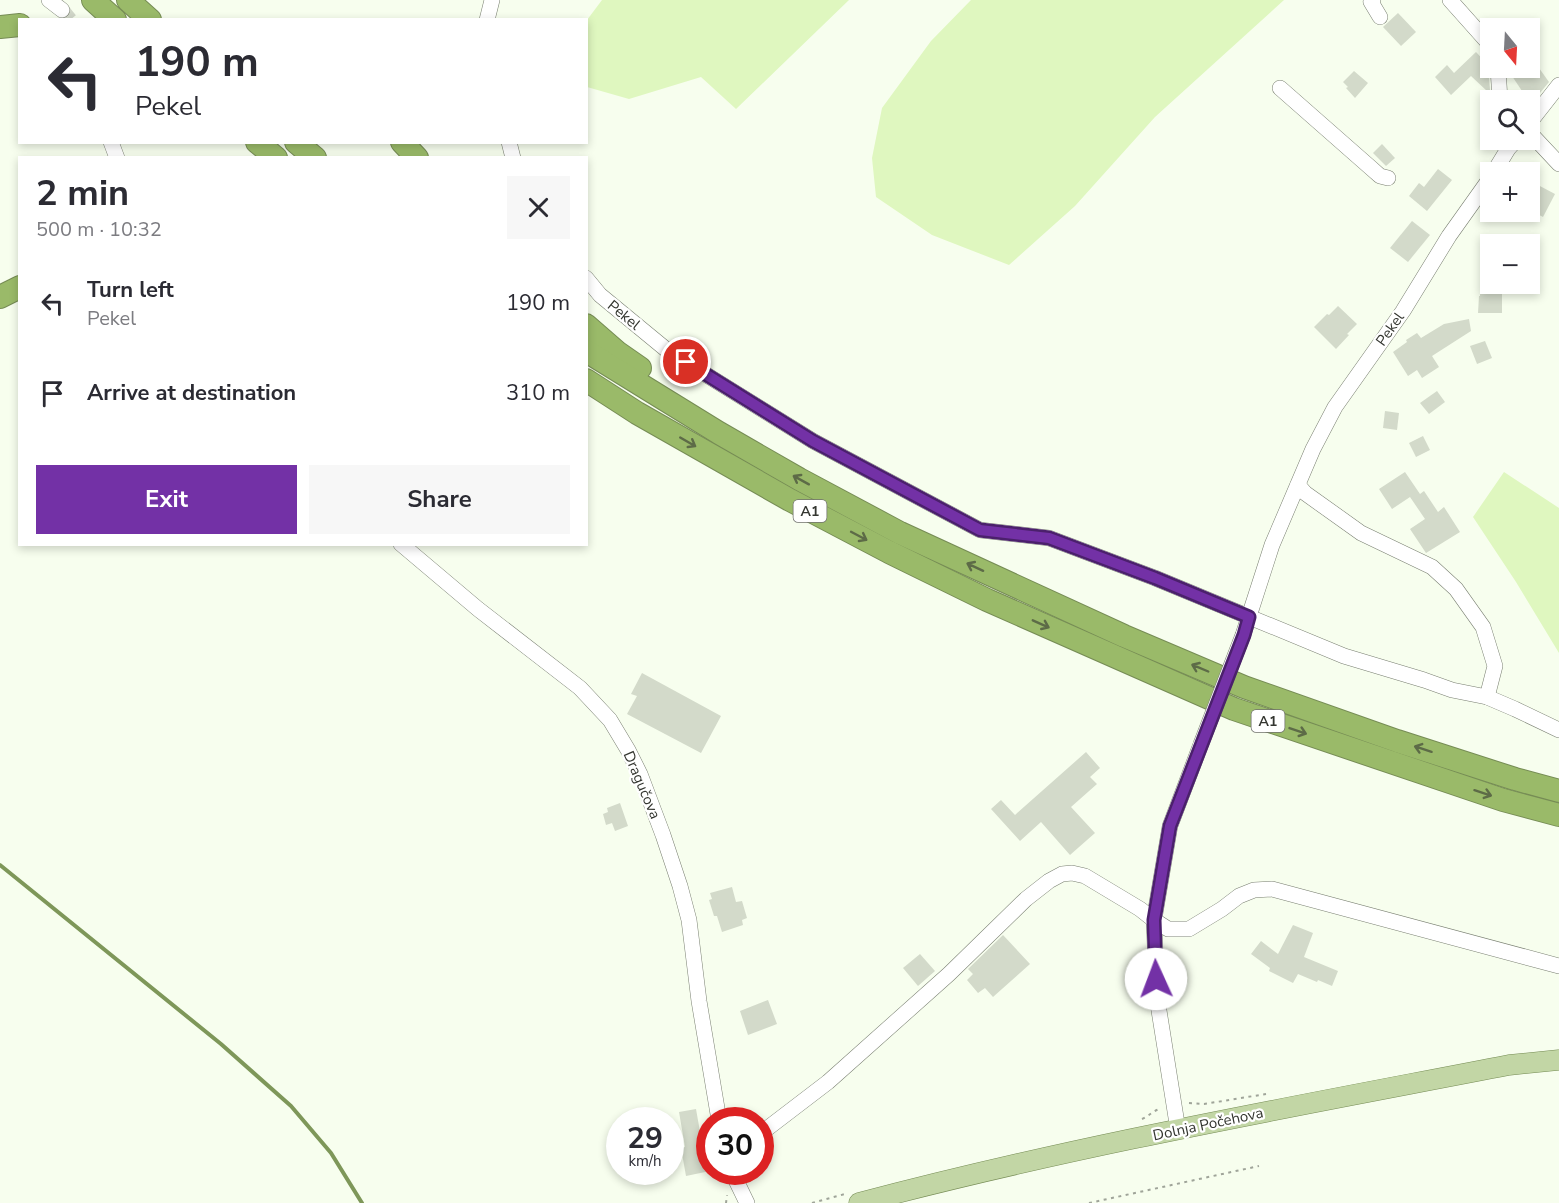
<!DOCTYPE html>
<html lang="en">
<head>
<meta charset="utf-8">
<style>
  body { margin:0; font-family:"Nunito Sans",sans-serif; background:#f7f7f7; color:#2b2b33; height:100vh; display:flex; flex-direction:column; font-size:22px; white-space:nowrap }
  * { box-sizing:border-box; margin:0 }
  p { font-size:20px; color:#7c7c81 }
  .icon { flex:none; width:33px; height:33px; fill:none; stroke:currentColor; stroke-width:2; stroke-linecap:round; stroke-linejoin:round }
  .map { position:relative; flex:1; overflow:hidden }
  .panel { position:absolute; left:18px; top:156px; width:570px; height:390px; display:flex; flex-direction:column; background:#fff; border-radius:0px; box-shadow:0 3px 9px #0003 }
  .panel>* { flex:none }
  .banner { position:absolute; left:18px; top:18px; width:570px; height:126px; border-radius:0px; box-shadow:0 3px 9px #0003; background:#fff; color:#2b2b33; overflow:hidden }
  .needle { width:39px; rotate:162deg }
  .buttons { position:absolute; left:1480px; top:18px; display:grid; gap:12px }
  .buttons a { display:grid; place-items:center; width:60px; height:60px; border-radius:0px; background:#fff; box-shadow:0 3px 9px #0003; font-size:30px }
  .speed { position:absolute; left:606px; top:1107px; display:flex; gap:12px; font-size:30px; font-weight:700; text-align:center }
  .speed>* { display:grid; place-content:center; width:78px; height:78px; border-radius:50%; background:#fff; box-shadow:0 3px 9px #0003; line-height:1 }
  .speed small { font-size:15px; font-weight:400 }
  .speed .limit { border:9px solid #d22; background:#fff; color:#111 }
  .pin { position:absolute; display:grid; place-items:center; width:51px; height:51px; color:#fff; margin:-26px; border:3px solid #fff; border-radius:50%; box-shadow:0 2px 6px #0007 }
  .me { position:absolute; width:66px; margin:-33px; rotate:358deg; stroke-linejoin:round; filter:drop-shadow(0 0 4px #0008) }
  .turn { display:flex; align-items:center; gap:21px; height:126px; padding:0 18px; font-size:27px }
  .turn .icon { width:78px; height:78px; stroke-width:2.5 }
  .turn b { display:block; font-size:42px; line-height:51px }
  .round { display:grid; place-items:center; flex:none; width:63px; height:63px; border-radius:0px; background:#f7f7f7 }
  .overview { display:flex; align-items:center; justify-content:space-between; height:102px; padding:0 18px }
  h1 { font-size:36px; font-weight:700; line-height:45px }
  .cta { display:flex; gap:12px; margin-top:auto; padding:12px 18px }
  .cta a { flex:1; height:69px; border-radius:0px; background:#7331a6; color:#fff; font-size:24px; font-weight:700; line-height:69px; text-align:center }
  .cta a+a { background:#f7f7f7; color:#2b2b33 }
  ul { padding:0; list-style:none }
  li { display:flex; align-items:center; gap:18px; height:90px; padding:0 18px }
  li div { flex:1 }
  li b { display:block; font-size:22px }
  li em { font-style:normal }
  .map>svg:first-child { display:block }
</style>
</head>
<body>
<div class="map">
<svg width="1559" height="1203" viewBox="0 0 1559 1203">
  <rect width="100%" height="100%" fill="#f7feee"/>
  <!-- green -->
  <g fill="#dff7bf">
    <polygon points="602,0 849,0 736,109 701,77 629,99 587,87 587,20"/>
    <polygon points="971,0 1284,0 1155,117 1075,206 1009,265 932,235 876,197 872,158 882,108 931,41"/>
    <polygon points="1504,472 1559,508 1559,653 1516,582 1473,517"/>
  </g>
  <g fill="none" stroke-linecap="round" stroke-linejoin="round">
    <!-- stream -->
    <polyline stroke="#7e9759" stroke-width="4" points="0,865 221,1044 291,1106 331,1153 362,1203"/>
  </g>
  <!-- building -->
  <g fill="#d3daca">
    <polygon points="1398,13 1416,32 1401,46 1383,27"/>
    <polygon points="1476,52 1489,66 1488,68 1483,73 1489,78 1490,90 1488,92 1471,76 1451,95 1435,77 1447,65 1454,73"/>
    <polygon points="1508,68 1539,68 1549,82 1540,93 1528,100 1508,70"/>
    <polygon points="1354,71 1368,83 1355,98 1346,88 1348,87 1343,82"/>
    <polygon points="1382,144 1395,158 1386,166 1373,153"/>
    <polygon points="1438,169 1452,180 1427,211 1409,196 1419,183 1424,187"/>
    <polygon points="1538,185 1555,194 1543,217 1530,210 1530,200"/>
    <polygon points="1412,221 1430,235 1408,262 1390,248"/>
    <polygon points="1481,240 1491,240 1491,284 1502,284 1502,313 1478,313 1479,296 1480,296"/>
    <polygon points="1338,306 1357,324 1347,334 1349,335 1336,349 1314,327 1327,314 1329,315"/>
    <polygon points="1469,319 1471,331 1432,356 1439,367 1422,378 1417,370 1408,376 1393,352 1407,342 1406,340 1417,333 1421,338 1444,324"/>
    <polygon points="1485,341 1492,358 1477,364 1470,346"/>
    <polygon points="1437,391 1445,402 1429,414 1420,403"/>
    <polygon points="1385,411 1399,413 1397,430 1383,428"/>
    <polygon points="1423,436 1430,450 1416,457 1409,443"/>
    <polygon points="1405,472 1420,494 1424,491 1438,512 1444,507 1460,532 1426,553 1410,529 1425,519 1410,497 1392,509 1379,489"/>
    <polygon points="642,673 721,716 701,753 627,714 637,696 631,694"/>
    <polygon points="1086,752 1100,768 1090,777 1097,784 1071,807 1095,833 1070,855 1041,822 1020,841 991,809 1001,800 1015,815"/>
    <polygon points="620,803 628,826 615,831 612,823 606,825 603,814 608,812 607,808"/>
    <polygon points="732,887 736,902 742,901 747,918 742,920 743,925 722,932 717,916 714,916 709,900 712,899 710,893"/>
    <polygon points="1293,925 1313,933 1304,957 1338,971 1332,986 1318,980 1317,982 1298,974 1293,983 1269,971 1270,968 1251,954 1261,941 1278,954"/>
    <polygon points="1003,935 1030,964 993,997 985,988 978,993 967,980 973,974 968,969"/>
    <polygon points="920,954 935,971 918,986 903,968"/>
    <polygon points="768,1000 777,1024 748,1035 740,1011"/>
    <polygon points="696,1109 702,1143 705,1142 710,1164 710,1171 686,1176 681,1148 685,1147 679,1112"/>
  </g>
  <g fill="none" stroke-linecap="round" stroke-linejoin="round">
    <!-- minor-tunnel -->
    <polyline stroke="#d0d6c8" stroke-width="15" stroke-dasharray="15 8" stroke-linecap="butt" points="62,10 70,20"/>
    <defs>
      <g id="minor">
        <polyline points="49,0 62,10"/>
        <polyline points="1373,0 1371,2 1380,17"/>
        <polyline points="1450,0 1491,46"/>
        <polyline points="487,20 492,0"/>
        <polyline points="1498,68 1500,100"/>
        <polyline points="1280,88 1371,168 1380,176 1388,178"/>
        <polyline points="1530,122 1559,85"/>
        <polyline points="1530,133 1559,164"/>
        <polyline points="111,142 117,158"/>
        <polyline points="509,142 513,158"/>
        <polyline points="1494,172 1508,149 1516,140"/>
        <polyline points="586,278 600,295 668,351 813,441 980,530 1049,538 1155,578 1344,656 1424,680 1452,690 1487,697 1515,709 1559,730"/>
        <polyline points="1298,485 1305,493 1361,533 1432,567 1456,589 1483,627 1495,666 1487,697"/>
        <polyline points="401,544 478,609 580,688 610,720 628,750 640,774 663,835 680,886 689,920 699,1001 719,1120"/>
        <polyline points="1243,635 1272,545 1313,449 1335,407 1403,311 1449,236 1491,177"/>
        <polyline points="1178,1130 1157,998 1154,920 1170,826 1201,744"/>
        <polyline points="760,1134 828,1082 949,974 1026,899 1049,881 1062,874 1072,873 1085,876 1140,909 1154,920 1168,929 1189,929 1222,909 1239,896 1254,890 1272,889 1559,966"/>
        <polyline points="732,1172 747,1203"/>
      </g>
      <path id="major" d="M859 1203C1073 1146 1292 1107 1509 1065L1559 1060"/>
      <g id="highway">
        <polyline points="93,0 115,20"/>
        <polyline points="128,0 150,20"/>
        <polyline points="0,27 20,25"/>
        <polyline points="257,142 276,158"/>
        <polyline points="296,142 315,158"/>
        <polyline points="402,142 417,158"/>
        <polyline points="0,297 20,287"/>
        <polyline points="586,325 617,352 640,368"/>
        <polyline points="586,351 719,433 799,479 900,533 1124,636 1244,687 1397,741 1515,779 1559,791"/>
        <polyline points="586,380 637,413 790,500 889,552 987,600 1234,709 1503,800 1559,815"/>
      </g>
    </defs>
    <!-- minor casing -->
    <use href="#minor" stroke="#797f71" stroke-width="16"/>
    <!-- major casing -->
    <use href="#major" stroke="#768c55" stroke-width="21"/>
    <!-- highway casing -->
    <use href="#highway" stroke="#768c55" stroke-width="24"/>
    <!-- path -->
    <g stroke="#9fa499" stroke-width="2" stroke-dasharray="3 4.5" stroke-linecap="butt">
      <polyline points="1189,1103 1204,1104 1266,1094"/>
      <path d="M1142 1119C1149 1116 1154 1110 1160 1109"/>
      <polyline points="726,1203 727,1195"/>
      <polyline points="812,1203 845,1194"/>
      <polyline points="1089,1203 1259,1166"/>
    </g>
    <!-- minor -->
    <use href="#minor" stroke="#fff" stroke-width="15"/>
    <!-- major -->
    <use href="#major" stroke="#c2d6a5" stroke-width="20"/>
    <!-- highway -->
    <use href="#highway" stroke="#9aba69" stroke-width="22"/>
    <defs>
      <polyline id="minor-bridge" points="1201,744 1243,635"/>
    </defs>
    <!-- minor-bridge casing -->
    <use href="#minor-bridge" stroke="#797f71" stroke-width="16" stroke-linecap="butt"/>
    <!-- minor-bridge -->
    <use href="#minor-bridge" stroke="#fff" stroke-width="15"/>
  </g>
  <!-- one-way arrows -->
  <defs><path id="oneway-shaft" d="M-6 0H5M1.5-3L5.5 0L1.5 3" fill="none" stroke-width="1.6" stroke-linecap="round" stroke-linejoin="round" transform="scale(1.5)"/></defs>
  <g stroke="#5d6b47">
    <use href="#oneway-shaft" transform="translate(688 442) rotate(30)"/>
    <use href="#oneway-shaft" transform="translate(801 480) rotate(-151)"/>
    <use href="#oneway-shaft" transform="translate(859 536) rotate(28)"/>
    <use href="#oneway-shaft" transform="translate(975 567) rotate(-155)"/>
    <use href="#oneway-shaft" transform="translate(1041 624) rotate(24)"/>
    <use href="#oneway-shaft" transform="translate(1200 668) rotate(-157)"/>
    <use href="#oneway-shaft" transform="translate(1298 731) rotate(19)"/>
    <use href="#oneway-shaft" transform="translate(1423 749) rotate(-162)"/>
    <use href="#oneway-shaft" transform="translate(1483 793) rotate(18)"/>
  </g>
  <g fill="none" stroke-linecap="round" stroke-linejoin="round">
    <defs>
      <polyline id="route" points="686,362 813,441 980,530 1049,538 1155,578 1249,617 1244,635 1170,826 1154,920 1156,979"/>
    </defs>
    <!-- route casing -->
    <use href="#route" stroke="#4b206c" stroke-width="15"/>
    <!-- route -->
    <use href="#route" stroke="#7331a6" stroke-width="10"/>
  </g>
  <g text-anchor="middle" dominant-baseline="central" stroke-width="4.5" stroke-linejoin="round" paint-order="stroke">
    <!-- shield labels -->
    <g fill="#fff" stroke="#71726e" stroke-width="1.5">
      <rect x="793.5" y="500" width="33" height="22" rx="4.5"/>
      <rect x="1251.5" y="710" width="33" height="22" rx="4.5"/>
    </g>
    <g font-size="14" font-weight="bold" fill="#343630">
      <text x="810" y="511">A1</text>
      <text x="1268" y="721">A1</text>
    </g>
    <!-- street labels -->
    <g font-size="15" fill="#343630" stroke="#fff">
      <text transform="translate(624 315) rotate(39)">Pekel</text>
      <text transform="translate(1390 329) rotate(-55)">Pekel</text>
      <text transform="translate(642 785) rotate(67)">Dragučova</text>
      <text transform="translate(1208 1124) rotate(-12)">Dolnja Počehova</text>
    </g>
  </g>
</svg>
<div class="buttons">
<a><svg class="needle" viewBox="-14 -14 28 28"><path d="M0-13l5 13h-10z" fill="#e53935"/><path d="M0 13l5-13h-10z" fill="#7c7c81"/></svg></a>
<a><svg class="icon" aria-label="search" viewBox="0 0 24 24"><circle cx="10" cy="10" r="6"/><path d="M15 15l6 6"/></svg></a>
<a>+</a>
<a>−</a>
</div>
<div class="speed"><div>29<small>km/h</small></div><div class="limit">30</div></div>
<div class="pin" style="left:686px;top:362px;background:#d93025"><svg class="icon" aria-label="arrive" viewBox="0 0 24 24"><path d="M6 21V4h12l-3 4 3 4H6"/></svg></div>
<svg class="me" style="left:1156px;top:979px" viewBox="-20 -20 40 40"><circle r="19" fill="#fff"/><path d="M0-13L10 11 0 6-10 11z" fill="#7331a6"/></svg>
<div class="banner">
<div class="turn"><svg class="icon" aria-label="left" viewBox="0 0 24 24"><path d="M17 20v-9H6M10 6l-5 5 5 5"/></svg><div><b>190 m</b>Pekel</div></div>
</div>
<section class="panel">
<div class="overview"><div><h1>2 min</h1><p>500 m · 10:32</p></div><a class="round"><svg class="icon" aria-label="close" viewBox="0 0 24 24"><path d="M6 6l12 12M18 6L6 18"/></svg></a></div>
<ul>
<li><svg class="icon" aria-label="left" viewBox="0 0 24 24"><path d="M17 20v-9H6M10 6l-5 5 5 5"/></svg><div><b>Turn left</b><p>Pekel</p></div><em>190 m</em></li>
<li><svg class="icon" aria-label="arrive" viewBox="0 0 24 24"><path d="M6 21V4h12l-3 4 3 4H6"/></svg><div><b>Arrive at destination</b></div><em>310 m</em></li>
</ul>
<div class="cta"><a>Exit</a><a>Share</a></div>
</section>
</div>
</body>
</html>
